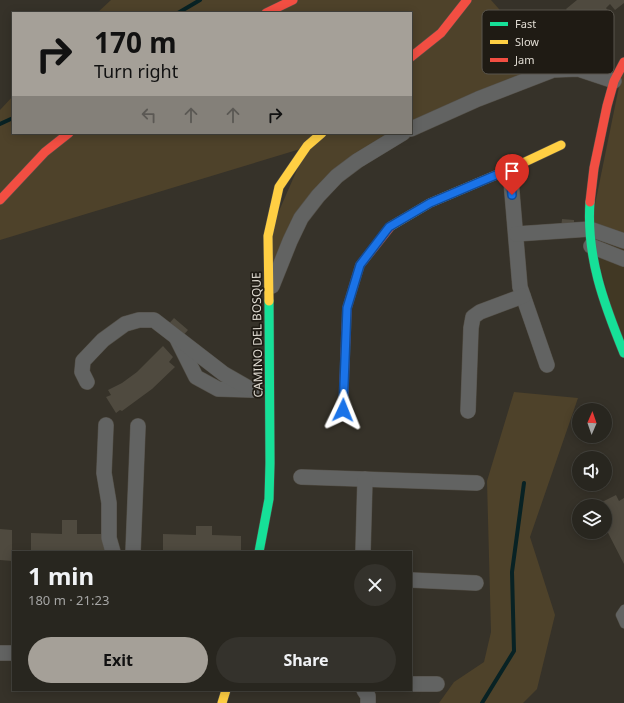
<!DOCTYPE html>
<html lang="en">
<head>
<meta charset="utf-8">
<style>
  body { margin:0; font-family:"Noto Sans",sans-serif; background:#34322c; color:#f1f3f6; height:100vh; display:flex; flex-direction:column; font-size:15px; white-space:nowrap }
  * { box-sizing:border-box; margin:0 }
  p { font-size:13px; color:#a5a5a4 }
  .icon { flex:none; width:22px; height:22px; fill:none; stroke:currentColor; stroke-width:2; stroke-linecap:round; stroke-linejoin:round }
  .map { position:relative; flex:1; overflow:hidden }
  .panel { position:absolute; left:12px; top:551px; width:400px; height:140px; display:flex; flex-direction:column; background:#28261f; border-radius:0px; box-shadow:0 2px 10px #0003,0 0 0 1px #44433d }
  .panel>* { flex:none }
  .hud { position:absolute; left:12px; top:12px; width:400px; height:122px; border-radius:0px; box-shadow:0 2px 10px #0003,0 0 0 1px #44433d; background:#a5a098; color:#111; overflow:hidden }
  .needle { width:26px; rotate:2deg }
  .fabs { position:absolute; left:572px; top:403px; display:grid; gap:8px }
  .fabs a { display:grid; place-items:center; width:40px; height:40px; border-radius:50%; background:#28261f; box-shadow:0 2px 10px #0003,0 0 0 1px #44433d; font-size:20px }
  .pin { position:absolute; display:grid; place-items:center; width:34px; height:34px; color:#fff; margin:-41px -17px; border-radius:50% 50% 50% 0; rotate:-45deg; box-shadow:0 0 4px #0007 }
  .pin .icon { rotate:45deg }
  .me { position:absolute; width:44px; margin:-22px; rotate:2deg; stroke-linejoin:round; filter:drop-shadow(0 0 3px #0008) }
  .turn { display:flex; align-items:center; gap:14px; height:84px; padding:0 16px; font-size:18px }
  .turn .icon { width:52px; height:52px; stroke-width:2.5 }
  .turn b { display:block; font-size:28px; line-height:34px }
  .lanes { display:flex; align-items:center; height:38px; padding:0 16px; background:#0003; justify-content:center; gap:20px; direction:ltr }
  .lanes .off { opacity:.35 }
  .round { display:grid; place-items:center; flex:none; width:42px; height:42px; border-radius:21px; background:#34322c }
  .headline { display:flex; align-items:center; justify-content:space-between; height:68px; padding:0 16px }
  h1 { font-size:24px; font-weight:700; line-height:30px }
  .primary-button { display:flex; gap:8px; margin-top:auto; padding:8px 16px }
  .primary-button a { flex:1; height:46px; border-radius:24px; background:#a5a098; color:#111; font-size:16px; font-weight:700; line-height:46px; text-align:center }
  .primary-button a+a { background:#34322c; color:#f1f3f6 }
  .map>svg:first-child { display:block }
</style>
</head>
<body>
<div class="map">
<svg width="624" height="703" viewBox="0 0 624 703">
  <rect width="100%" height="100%" fill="#363229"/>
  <!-- built -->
  <polygon fill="#413824" points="590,229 624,241 624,353"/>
  <!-- green -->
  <g fill="#4e422a">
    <polygon points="111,0 491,0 553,70 411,129 411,13 97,13"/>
    <polygon points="624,62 624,241 590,229"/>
    <polygon points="13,96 13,133 403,133 318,196 268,297 268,236 307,147 0,240 0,110"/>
    <polygon points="514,392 578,398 530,537 555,615 537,689 523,703 439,703 454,682 484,662 491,632 487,481"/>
  </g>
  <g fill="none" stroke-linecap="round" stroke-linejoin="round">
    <!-- stream -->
    <g stroke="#082224" stroke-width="4">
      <polyline points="178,13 200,0"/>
      <polyline points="0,124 13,118"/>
      <polyline points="482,703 514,651 512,572 524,483"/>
    </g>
  </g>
  <!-- building -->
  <g fill="#4f4a3f">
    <polygon points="577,0 624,0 624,3 615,10 610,4 606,8 610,13 584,33 566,9"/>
    <polygon points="562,219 574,220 574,229 561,230"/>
    <polygon points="174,318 188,330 180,339 166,327"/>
    <polygon points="163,346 173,357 169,362 175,367 152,389 122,411 120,410 116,413 106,397 111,395 108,390 122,383 137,372"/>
    <polygon points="616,495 619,501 624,498 624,564 605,527 605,506 594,506"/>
    <polygon points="62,520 77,520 77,534 105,534 105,552 31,552 31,533 62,534"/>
    <polygon points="196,526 212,526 212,535 241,536 241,552 163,552 163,534 196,535"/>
    <polygon points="0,529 12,530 12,561 0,560"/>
  </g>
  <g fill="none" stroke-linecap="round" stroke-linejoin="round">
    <defs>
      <polyline id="lane" points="624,609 620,615 624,624"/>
      <g id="street">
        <polyline points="411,129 478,99 553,70 578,69 614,81"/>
        <polyline points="510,169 520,287 547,365"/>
        <polyline points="516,234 590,229 624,241"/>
        <polyline points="591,246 624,259"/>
        <polyline points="272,286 290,241 301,218 318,196 337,176 357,161 403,133"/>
        <polyline points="177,339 196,377 218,389 251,390"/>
        <polyline points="87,382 82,372 83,361 103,340 125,324 139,320 154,320 224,374 252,390"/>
        <polyline points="468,411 471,328 473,317 480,312 523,296"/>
        <polyline points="106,425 104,473 109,503 109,538 113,552"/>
        <polyline points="301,477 477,483"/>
        <polyline points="133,552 138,426"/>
        <polyline points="363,552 365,479"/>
        <polyline points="411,580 476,583"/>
        <polyline points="0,653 13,653"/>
        <polyline points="411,684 437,684"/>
        <polyline points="364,690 368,696 368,703"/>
      </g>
      <g id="fast">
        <path d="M590 202C586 256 604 304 624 353"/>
        <polyline points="259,552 269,499 270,463 269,301"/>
      </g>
      <g id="slow">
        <polyline points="391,226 430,203 510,169 561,145"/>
        <polyline points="269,301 268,236 279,187 307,146 322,133"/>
        <polyline points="222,703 226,690"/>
      </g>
      <g id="jam">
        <polyline points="266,13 293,0"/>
        <polyline points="411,57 441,33 467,0"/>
        <polyline points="0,200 45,152 69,133"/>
        <polyline points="590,202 594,168 607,106 614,81 624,62"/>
        <polyline points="343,410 347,308 360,265 391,226"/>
      </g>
    </defs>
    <!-- lane casing -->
    <use href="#lane" stroke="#545048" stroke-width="9"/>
    <!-- street casing -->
    <use href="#street" stroke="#545048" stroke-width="16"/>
    <!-- fast casing -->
    <use href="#fast" stroke="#545048" stroke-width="10"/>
    <!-- slow casing -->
    <use href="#slow" stroke="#545048" stroke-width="10"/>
    <!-- jam casing -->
    <use href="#jam" stroke="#545048" stroke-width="10"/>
    <!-- lane -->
    <use href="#lane" stroke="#626362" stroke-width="8"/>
    <!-- street -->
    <use href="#street" stroke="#626362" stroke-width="15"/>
    <!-- fast -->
    <use href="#fast" stroke="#16e098" stroke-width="9"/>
    <!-- slow -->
    <use href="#slow" stroke="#ffcf43" stroke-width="9"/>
    <!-- jam -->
    <use href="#jam" stroke="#f24e42" stroke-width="9"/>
  </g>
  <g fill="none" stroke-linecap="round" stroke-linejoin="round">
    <defs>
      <polyline id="route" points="343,410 347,308 360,265 389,227 430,203 510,169 512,195"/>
    </defs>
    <!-- route casing -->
    <use href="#route" stroke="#114b97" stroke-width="10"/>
    <!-- route -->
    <use href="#route" stroke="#1a73e8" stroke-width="7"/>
  </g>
  <g text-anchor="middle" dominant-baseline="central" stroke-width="3.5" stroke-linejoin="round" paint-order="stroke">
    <!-- street labels -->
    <g font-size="12" fill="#e1dcd3" stroke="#1f1b14">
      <text transform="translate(257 335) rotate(-91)">CAMINO DEL BOSQUE</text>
    </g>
  </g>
  <!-- legend -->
  <rect x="482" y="10" width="132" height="64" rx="6" fill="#1f1b14" stroke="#59554d" stroke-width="1"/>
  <rect x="490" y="22" width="18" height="4" fill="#16e098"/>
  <rect x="490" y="40" width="18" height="4" fill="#ffcf43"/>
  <rect x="490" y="58" width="18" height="4" fill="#f24e42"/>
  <g font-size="11" fill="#e1dcd3">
    <text x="515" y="28">Fast</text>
    <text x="515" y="46">Slow</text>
    <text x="515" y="64">Jam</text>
  </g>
</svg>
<div class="fabs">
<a><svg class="needle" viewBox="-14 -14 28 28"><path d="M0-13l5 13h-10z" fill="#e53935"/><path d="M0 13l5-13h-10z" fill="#a5a5a4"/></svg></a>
<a><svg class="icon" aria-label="sound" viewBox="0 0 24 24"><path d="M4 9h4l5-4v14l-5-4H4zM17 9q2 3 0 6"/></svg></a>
<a><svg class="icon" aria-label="layers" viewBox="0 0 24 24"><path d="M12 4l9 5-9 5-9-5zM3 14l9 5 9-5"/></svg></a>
</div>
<div class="pin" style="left:512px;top:195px;background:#d93025"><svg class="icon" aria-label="arrive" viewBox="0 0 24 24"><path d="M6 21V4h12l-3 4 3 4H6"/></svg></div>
<svg class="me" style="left:343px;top:410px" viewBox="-20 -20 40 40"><path d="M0-17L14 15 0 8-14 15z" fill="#1a73e8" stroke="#fff" stroke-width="4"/></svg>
<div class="hud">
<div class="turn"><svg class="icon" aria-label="right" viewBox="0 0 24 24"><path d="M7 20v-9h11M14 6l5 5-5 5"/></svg><div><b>170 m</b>Turn right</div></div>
<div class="lanes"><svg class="icon off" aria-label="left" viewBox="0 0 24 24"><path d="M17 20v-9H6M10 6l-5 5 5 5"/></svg><svg class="icon off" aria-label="ahead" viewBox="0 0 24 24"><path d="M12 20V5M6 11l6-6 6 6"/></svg><svg class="icon off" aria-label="ahead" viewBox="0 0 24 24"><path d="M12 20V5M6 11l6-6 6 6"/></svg><svg class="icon" aria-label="right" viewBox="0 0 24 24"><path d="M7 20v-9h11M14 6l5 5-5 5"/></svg></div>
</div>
<section class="panel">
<div class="headline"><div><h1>1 min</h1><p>180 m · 21:23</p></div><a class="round"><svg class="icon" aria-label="close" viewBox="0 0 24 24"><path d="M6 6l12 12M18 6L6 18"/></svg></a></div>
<div class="primary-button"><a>Exit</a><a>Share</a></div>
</section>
</div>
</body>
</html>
